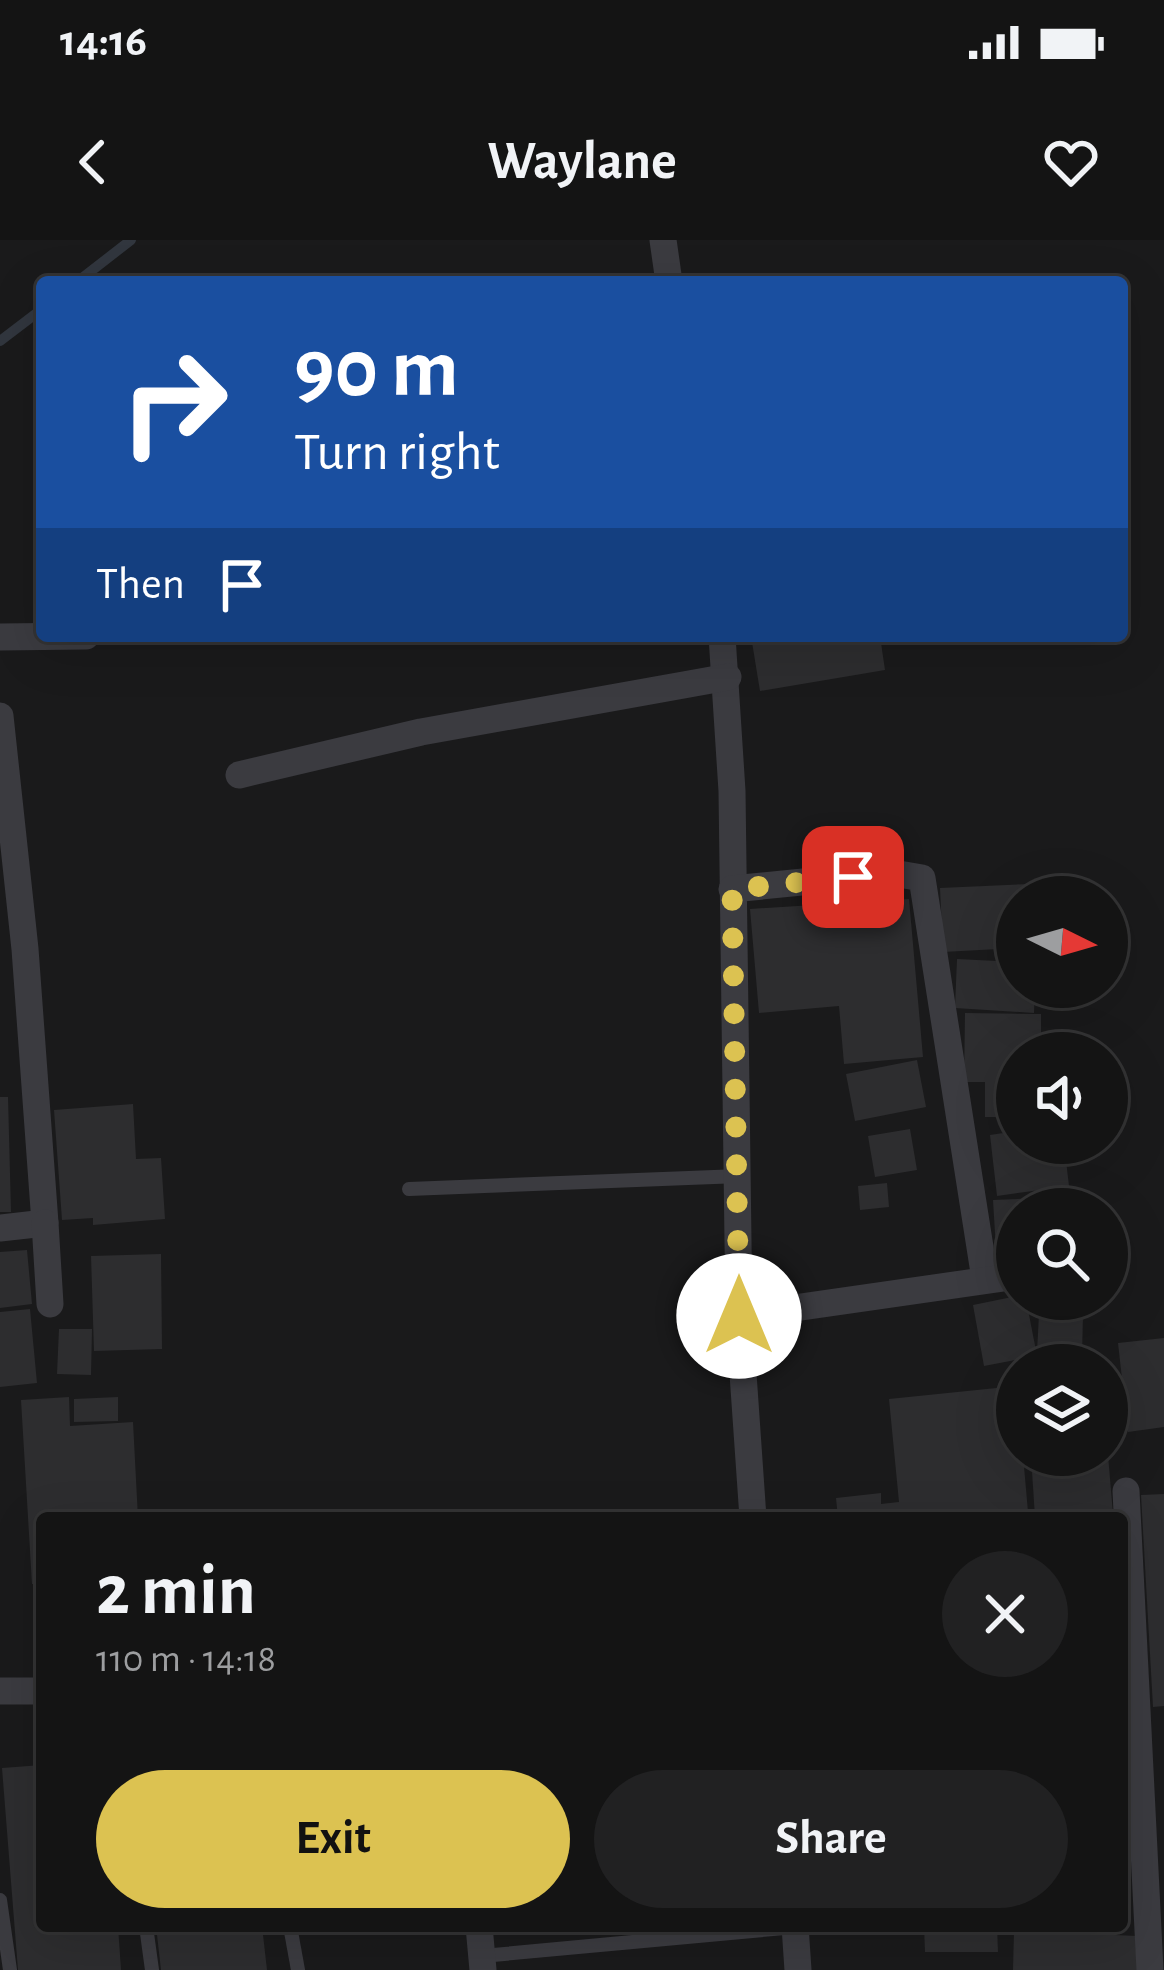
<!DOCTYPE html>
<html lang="en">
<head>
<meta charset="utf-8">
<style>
  body { margin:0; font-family:"Alegreya Sans",sans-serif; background:#212122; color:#f1f3f6; height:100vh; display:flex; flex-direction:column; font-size:45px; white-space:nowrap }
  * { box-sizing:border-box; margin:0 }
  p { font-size:39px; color:#9d9ea0 }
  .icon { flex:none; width:66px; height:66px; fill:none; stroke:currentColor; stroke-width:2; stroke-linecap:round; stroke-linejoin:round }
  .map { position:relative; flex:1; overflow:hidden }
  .details { position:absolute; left:36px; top:1272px; width:1092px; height:420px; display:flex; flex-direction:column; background:#141414; border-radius:12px; box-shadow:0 12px 48px #0002,0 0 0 3px #333334 }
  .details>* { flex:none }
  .hud { position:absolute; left:36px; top:36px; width:1092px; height:366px; border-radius:12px; box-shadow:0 12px 48px #0002,0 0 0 3px #333334; background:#1a4fa0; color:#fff; overflow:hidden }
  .needle { width:78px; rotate:95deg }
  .fabs { position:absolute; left:996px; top:636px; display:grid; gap:24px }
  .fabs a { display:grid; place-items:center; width:132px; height:132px; border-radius:50%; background:#141414; box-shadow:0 12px 48px #0002,0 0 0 3px #333334; font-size:60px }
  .pin { position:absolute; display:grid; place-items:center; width:102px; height:102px; color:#fff; margin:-51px; border-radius:24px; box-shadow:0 6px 18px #0006 }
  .me { position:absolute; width:132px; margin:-66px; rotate:0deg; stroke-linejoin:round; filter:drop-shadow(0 0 9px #0008) }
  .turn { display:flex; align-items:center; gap:42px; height:252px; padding:0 60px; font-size:54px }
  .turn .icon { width:156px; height:156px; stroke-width:2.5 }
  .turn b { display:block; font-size:84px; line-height:102px }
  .then { display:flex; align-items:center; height:114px; padding:0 60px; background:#0003; gap:24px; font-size:45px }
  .round { display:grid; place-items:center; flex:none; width:126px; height:126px; border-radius:63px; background:#212122 }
  .summary { display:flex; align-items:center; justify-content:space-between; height:204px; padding:0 60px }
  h1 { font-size:72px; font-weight:700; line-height:90px }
  .primary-button { display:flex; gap:24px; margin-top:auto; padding:24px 60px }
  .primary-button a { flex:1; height:138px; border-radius:72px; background:#dcc251; color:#111; font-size:48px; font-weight:700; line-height:138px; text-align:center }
  .primary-button a+a { background:#212122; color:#f1f3f6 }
  .status { display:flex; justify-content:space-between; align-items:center; height:84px; padding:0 60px; background:#141414; direction:ltr }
  .status svg { height:33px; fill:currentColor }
  header { display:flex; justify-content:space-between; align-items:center; height:156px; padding:0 60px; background:#141414; font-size:54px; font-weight:700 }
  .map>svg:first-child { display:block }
</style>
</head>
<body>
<div class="status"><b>14:16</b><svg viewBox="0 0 49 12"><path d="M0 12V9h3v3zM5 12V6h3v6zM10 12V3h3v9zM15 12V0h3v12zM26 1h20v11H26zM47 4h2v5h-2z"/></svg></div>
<header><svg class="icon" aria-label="back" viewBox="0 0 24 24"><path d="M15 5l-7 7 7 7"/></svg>Waylane<svg class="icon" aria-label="heart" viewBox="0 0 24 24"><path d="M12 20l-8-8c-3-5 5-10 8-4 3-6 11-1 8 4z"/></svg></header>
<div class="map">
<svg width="1164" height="1730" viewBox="0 0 1164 1730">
  <rect width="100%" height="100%" fill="#1a1a1b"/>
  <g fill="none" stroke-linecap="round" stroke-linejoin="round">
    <!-- stream -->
    <g stroke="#31363e" stroke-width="10">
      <polyline points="77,42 131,0"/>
      <polyline points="0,101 42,69"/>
    </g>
  </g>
  <!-- building -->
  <g fill="#2d2d2f">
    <polygon points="751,396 880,396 885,430 760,451"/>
    <polygon points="1029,644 1030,657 1017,657 1017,708 943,712 940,648"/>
    <polygon points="909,659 923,817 844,824 839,766 759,773 750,669"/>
    <polygon points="957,719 1017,722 1017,747 1035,747 1034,773 955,768"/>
    <polygon points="965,773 1041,774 1041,813 1017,813 1017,877 985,877 985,842 964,842"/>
    <polygon points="917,820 926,867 855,881 846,834"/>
    <polygon points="0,857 8,857 11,972 0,972"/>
    <polygon points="133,864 136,919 161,918 165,979 93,985 93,978 62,980 54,870"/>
    <polygon points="910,889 917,930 875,937 868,896"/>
    <polygon points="1017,891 1017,903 1064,903 1069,946 997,956 990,895"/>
    <polygon points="887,943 889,967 860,970 858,946"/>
    <polygon points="1064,957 1065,969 1017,969 1017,1009 996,1010 993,960"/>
    <polygon points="27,1010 32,1064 0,1068 0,1012"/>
    <polygon points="161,1014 162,1109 94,1111 91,1016"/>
    <polygon points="1017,1056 1026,1059 1037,1116 984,1126 973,1065"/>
    <polygon points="30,1069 37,1143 0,1147 0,1072"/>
    <polygon points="1039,1073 1083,1075 1082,1115 1037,1113"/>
    <polygon points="59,1089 92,1089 91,1135 57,1134"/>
    <polygon points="1164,1098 1164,1187 1128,1192 1118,1103"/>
    <polygon points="1016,1146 1017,1215 1023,1215 1028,1272 838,1278 836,1258 881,1253 881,1264 899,1262 889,1159"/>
    <polygon points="69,1157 70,1186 133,1182 138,1278 42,1278 42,1344 32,1344 21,1160"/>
    <polygon points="118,1157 118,1181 74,1182 74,1159"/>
    <polygon points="1031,1215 1108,1215 1113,1274 1035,1278"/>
    <polygon points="1164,1254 1164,1466 1153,1467 1141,1255"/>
    <polygon points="1122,1500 1128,1500 1130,1563 1122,1563"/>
    <polygon points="42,1525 42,1686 118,1686 121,1730 18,1730 2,1528"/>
    <polygon points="1122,1576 1134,1576 1129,1651 1122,1650"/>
    <polygon points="156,1686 262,1686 267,1730 161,1730"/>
    <polygon points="924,1686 997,1686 998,1712 925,1712"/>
    <polygon points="1014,1691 1138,1696 1137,1730 1013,1730"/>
  </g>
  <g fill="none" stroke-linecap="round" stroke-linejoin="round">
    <!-- lane -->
    <g stroke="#3b3b40" stroke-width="14">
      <polyline points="409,949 740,936"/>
      <polyline points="0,1660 10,1730"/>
      <polyline points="146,1686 152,1730"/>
      <polyline points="290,1686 298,1730"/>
      <polyline points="482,1716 795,1687"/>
    </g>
    <!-- street -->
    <g stroke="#3b3b40" stroke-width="27">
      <polyline points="663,0 669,42"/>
      <polyline points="722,396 732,551 739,1076 753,1278"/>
      <polyline points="0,397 86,396"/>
      <polyline points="0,476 25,709 45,983 0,988"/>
      <polyline points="239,535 421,492 728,437"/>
      <polyline points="732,649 893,633 922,638 985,1039"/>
      <polyline points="45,983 50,1064"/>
      <polyline points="739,1076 1017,1036"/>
      <polyline points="1126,1251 1150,1730"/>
      <polyline points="0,1451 35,1451"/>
      <polyline points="479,1686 483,1730"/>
      <polyline points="795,1686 798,1730"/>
    </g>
  </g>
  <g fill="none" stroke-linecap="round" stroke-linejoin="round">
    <!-- route -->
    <polyline stroke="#dcc251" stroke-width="21" stroke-dasharray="0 37.8" points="739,1076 732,649 853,637"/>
  </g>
</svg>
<div class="fabs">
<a><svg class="needle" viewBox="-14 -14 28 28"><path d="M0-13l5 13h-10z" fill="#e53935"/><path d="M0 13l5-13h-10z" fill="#9d9ea0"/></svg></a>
<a><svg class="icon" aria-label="sound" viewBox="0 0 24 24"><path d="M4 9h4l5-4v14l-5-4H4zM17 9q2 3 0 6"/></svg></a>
<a><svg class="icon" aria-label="search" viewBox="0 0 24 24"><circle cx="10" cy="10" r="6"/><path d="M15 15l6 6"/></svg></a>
<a><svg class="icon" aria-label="layers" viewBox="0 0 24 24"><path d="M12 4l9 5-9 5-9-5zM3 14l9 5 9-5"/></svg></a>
</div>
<div class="pin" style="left:853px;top:637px;background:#d93025"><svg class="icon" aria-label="arrive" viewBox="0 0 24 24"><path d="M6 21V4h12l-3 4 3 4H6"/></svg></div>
<svg class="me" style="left:739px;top:1076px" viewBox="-20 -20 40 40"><circle r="19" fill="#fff"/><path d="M0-13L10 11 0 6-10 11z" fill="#dcc251"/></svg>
<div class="hud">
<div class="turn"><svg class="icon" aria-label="right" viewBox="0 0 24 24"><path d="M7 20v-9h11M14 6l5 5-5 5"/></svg><div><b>90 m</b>Turn right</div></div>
<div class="then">Then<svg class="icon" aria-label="arrive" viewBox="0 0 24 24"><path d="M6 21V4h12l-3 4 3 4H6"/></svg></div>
</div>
<section class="details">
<div class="summary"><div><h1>2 min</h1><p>110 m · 14:18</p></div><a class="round"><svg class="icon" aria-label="close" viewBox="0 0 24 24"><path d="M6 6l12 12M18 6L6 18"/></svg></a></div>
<div class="primary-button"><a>Exit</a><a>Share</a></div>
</section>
</div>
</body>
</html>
